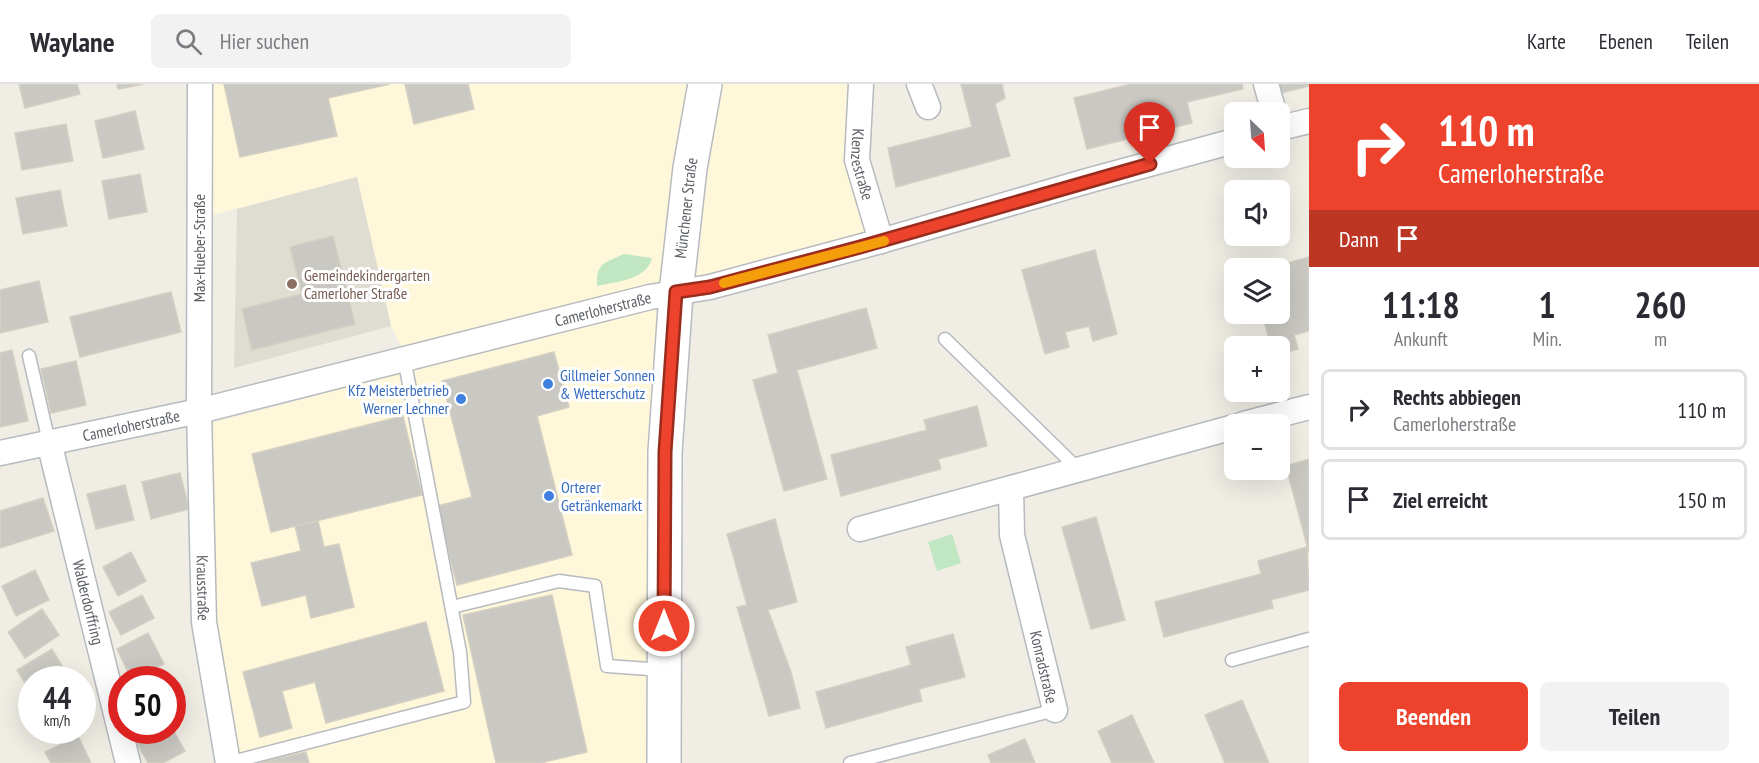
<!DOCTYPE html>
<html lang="de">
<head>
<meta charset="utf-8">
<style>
  body { margin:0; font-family:"PT Sans Narrow",sans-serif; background:#f2f2f3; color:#2b2b33; height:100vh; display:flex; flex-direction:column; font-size:22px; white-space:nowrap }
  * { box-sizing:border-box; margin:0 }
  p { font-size:20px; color:#7c7c81 }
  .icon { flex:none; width:33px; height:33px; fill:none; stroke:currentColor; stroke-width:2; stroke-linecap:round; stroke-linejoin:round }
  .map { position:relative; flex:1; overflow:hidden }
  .side { display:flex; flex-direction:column; background:#fff; width:450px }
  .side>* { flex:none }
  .guide { background:#ed432c; color:#fff; overflow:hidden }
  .needle { width:39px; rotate:155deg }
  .controls { position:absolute; left:1224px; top:18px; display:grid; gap:12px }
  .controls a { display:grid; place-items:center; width:66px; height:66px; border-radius:9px; background:#fff; box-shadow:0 6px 24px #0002; font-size:30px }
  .speed { position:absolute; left:18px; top:582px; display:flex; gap:12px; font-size:30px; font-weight:700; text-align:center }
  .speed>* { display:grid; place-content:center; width:78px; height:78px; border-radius:50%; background:#fff; box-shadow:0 6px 24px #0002; line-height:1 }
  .speed small { font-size:15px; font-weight:400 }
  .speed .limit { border:9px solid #d22; background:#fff; color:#111 }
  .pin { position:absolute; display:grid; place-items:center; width:51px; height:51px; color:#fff; margin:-62px -26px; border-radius:50% 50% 50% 0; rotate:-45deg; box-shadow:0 0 6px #0007 }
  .pin .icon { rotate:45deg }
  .me { position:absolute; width:66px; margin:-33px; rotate:0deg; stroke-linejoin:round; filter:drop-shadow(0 0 4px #0008) }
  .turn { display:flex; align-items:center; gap:21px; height:126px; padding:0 30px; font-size:27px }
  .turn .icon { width:78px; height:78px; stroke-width:2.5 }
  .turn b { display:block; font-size:42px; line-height:51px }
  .then { display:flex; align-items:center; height:57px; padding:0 30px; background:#0003; gap:12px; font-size:22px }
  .eta { display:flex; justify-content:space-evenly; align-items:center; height:102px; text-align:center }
  .eta b { font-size:36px; font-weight:600; line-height:42px }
  .cta { display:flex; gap:12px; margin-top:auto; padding:12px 30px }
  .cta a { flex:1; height:69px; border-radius:9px; background:#ed432c; color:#fff; font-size:24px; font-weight:600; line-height:69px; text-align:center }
  .cta a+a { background:#f2f2f3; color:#2b2b33 }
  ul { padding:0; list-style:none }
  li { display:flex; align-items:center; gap:18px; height:81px; margin:0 12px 9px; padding:0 18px; border:3px solid #e1e1e2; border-radius:9px }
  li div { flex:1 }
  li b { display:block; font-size:22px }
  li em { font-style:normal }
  header { display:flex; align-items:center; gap:36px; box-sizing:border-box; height:84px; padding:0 30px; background:#fff; border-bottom:2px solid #e1e1e2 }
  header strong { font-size:28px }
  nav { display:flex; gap:33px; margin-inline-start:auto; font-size:21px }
  .search { width:420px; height:54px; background:#f2f2f3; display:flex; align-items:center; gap:15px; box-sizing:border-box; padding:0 21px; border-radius:9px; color:#7c7c81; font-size:22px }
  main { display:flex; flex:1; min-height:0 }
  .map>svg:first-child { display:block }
</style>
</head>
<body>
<header>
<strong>Waylane</strong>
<div class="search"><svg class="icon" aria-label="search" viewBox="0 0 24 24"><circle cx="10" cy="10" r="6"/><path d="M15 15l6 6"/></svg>Hier suchen</div>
<nav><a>Karte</a><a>Ebenen</a><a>Teilen</a></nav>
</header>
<main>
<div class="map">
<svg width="1309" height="679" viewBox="0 0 1309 679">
  <rect width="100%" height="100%" fill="#efede4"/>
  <!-- commercial -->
  <polygon fill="#fff7da" points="211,0 869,0 867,163 676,209 650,679 229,679 204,538 208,340 413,286 391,242 357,93 209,132"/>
  <!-- education -->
  <polygon fill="#dfdcd2" points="357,93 391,242 234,284 237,125"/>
  <!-- green -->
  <g fill="#c0e7c2">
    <path d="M624 170 652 174C647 196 615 198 597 202 596 178 605 179 624 170Z"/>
    <polygon points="952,450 961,479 937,487 928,458"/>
  </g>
  <!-- building -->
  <g fill="#cac8c2" stroke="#d4cfc3" stroke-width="1.5">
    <polygon points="19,0 77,0 80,10 25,24"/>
    <polygon points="117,0 143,0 118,5"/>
    <polygon points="224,0 390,0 328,14 337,52 240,73"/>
    <polygon points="405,0 468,0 474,25 414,40"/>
    <polygon points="961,0 1002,0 1005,14 995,20 1010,72 896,103 888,64 972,43"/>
    <polygon points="1131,0 1242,0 1243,5 1187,18 1192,39 1087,65 1074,14"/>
    <polygon points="1278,0 1309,0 1309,2 1281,9"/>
    <polygon points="135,27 144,65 103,74 95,37"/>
    <polygon points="66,40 73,77 22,86 15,49"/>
    <polygon points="140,90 147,128 109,135 102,97"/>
    <polygon points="60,106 67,142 23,150 16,114"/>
    <polygon points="333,152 355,240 252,266 242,225 302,210 290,163"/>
    <polygon points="1095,166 1117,250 1093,257 1089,242 1065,248 1069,263 1045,270 1022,186"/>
    <polygon points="1309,173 1309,247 1294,251 1298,265 1280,271 1280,262 1271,262 1262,230 1280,230 1280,184 1269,184"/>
    <polygon points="39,197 48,238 0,249 0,206"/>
    <polygon points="171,208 181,248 80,273 70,233"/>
    <polygon points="866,224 877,264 797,286 827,395 784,407 753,296 778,289 768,251"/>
    <polygon points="12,266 28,337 0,343 0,269"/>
    <polygon points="554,268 569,323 537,332 572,471 457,501 437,422 472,413 442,297"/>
    <polygon points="76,277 86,321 51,329 41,285"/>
    <polygon points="977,322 987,362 938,375 941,385 841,412 831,371 927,346 924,336"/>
    <polygon points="403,332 422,411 271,448 252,370"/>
    <polygon points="1309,375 1309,469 1286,382"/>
    <polygon points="180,389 189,425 151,435 142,398"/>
    <polygon points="125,401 134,436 96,445 87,410"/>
    <polygon points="43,414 54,447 0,464 0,427"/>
    <polygon points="1096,433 1125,536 1091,545 1062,443"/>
    <polygon points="775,435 797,518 768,526 791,588 800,624 769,632 737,523 747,521 727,450"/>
    <polygon points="318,437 324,463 339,460 354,523 311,534 306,511 262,522 251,479 301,467 295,442"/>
    <polygon points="1307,463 1309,506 1271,516 1273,524 1164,553 1155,518 1261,490 1258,477"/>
    <polygon points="131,468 146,497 118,512 103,483"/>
    <polygon points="35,486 49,516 16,532 2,502"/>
    <polygon points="142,511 154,534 121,551 109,528"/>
    <polygon points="552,511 587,668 540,679 496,679 463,531"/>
    <polygon points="42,525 59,551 25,574 8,548"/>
    <polygon points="426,538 444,607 326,639 315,598 282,607 292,644 260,653 243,588"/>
    <polygon points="148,549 164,580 132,596 117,565"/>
    <polygon points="953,550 965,593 919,605 922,617 826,644 816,608 911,581 906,563"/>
    <polygon points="52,565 68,592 62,596 32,596 32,611 17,586"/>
    <polygon points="156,589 160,596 143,596"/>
    <polygon points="1242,616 1269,679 1225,679 1205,631"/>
    <polygon points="1132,631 1154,679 1112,679 1098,647"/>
    <polygon points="172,644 185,667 163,679 148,679 132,650 139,646 172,646"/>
    <polygon points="78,652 91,679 51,679 45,668"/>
    <polygon points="1025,655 1035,679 991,679 988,671"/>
    <polygon points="306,668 309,679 262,679 262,678"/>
  </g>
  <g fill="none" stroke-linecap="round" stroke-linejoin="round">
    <defs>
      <g id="service">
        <polyline points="945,255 1078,385"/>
        <polyline points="29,272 49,358"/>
        <polyline points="452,523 559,497 595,502 607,582 663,586"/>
        <polyline points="1232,576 1309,555"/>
        <polyline points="228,679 464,618 460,568 404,274"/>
        <polyline points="850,679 1055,626"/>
      </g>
      <g id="minor">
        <path id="s1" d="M200 0 199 327 204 538 228 679"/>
        <path id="s2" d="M861 0 857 76 881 157"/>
        <polyline points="919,0 928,23"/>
        <polyline points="1266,0 1274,28"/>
        <polyline points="1280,44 1309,37"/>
        <polyline points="1243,340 1309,323"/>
        <path id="s3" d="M49 358 128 679"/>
        <path id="s4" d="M0 369 199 327 650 213 710 203 881 157 1087 97 1234 57"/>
        <polyline points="860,445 1011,404"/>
        <polyline points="1055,626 1012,451 1011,404 1234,343"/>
      </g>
      <g id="secondary">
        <path id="s5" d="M664 679 665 368 676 209 690 84 705 0"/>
      </g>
    </defs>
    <!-- service casing -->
    <use href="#service" stroke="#b7babf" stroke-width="15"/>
    <!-- minor casing -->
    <use href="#minor" stroke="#b7babf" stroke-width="27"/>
    <!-- secondary casing -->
    <use href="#secondary" stroke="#b8bbc1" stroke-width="36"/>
    <!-- service -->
    <use href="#service" stroke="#fff" stroke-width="12"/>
    <!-- minor -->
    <use href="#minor" stroke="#fff" stroke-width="24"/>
    <!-- secondary -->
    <use href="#secondary" stroke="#fff" stroke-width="33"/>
  </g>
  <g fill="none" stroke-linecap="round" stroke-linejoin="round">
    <defs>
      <polyline id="route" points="664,542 665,368 676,208 710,203 860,163 1150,80"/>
    </defs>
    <!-- route casing -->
    <use href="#route" stroke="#9a2c1d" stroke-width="15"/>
    <!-- route -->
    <use href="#route" stroke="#ed432c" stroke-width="10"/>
    <!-- slow -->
    <polyline stroke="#f59e0b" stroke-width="10" points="724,199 884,157"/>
  </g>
  <!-- markers -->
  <circle fill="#8d6e63" stroke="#fff" stroke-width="2" cx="292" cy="200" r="6"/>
  <g fill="#3f7fe0" stroke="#fff" stroke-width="2">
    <circle cx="548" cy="300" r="6"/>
    <circle cx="461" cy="315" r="6"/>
    <circle cx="549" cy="412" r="6"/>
  </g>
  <g text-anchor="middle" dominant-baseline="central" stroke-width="6" stroke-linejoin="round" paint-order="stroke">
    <!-- street labels -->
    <g font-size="16" fill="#5c6065" stroke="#fff">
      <text stroke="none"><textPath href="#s2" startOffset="81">Klenzestraße</textPath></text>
      <text stroke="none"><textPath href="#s5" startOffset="556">Münchener Straße</textPath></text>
      <text transform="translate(199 164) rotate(-90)">Max-Hueber-Straße</text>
      <text stroke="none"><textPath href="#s4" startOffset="620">Camerloherstraße</textPath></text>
      <text stroke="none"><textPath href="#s4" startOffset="134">Camerloherstraße</textPath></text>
      <text stroke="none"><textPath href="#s1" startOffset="504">Krausstraße</textPath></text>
      <text stroke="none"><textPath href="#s3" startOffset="165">Walderdorffring</textPath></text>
      <text transform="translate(1044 583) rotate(77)">Konradstraße</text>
    </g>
    <!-- education labels -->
    <g font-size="16" fill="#785e54" stroke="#fff" text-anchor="start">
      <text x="304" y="191">Gemeindekindergarten<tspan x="304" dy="18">Camerloher Straße</tspan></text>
    </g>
    <!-- shop labels -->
    <g font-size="16" fill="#366cbe" stroke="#fff" text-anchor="start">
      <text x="560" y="291">Gillmeier Sonnen<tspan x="560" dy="18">&amp; Wetterschutz</tspan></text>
      <text x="449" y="306" text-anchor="end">Kfz Meisterbetrieb<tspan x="449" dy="18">Werner Lechner</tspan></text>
      <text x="561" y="403">Orterer<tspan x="561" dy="18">Getränkemarkt</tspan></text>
    </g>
  </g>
</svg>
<div class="controls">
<a><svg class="needle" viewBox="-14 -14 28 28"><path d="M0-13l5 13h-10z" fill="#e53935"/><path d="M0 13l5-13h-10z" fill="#7c7c81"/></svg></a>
<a><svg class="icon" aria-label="sound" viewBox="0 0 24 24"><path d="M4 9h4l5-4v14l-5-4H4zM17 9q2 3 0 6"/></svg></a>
<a><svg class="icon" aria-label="layers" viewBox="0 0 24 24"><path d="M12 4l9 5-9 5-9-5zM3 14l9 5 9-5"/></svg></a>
<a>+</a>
<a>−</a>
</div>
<div class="speed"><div>44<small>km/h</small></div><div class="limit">50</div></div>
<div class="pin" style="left:1150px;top:80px;background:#d93025"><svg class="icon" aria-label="arrive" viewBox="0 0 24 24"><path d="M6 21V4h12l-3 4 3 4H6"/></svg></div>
<svg class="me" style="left:664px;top:542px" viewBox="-20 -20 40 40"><circle r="17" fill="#ed432c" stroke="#fff" stroke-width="3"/><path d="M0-11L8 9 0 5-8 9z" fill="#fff"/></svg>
</div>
<section class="side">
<div class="guide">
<div class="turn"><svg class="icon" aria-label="right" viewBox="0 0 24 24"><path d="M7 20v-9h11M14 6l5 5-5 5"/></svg><div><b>110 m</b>Camerloherstraße</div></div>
<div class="then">Dann<svg class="icon" aria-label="arrive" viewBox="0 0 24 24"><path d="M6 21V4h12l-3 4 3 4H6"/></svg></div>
</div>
<div class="eta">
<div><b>11:18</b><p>Ankunft</p></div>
<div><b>1</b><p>Min.</p></div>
<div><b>260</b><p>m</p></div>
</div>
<ul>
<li><svg class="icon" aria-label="right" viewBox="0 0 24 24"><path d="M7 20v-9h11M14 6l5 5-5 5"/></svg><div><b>Rechts abbiegen</b><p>Camerloherstraße</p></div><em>110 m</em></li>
<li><svg class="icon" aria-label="arrive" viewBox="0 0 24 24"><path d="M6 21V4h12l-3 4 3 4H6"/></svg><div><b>Ziel erreicht</b></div><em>150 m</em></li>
</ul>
<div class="cta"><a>Beenden</a><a>Teilen</a></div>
</section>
</main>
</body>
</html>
